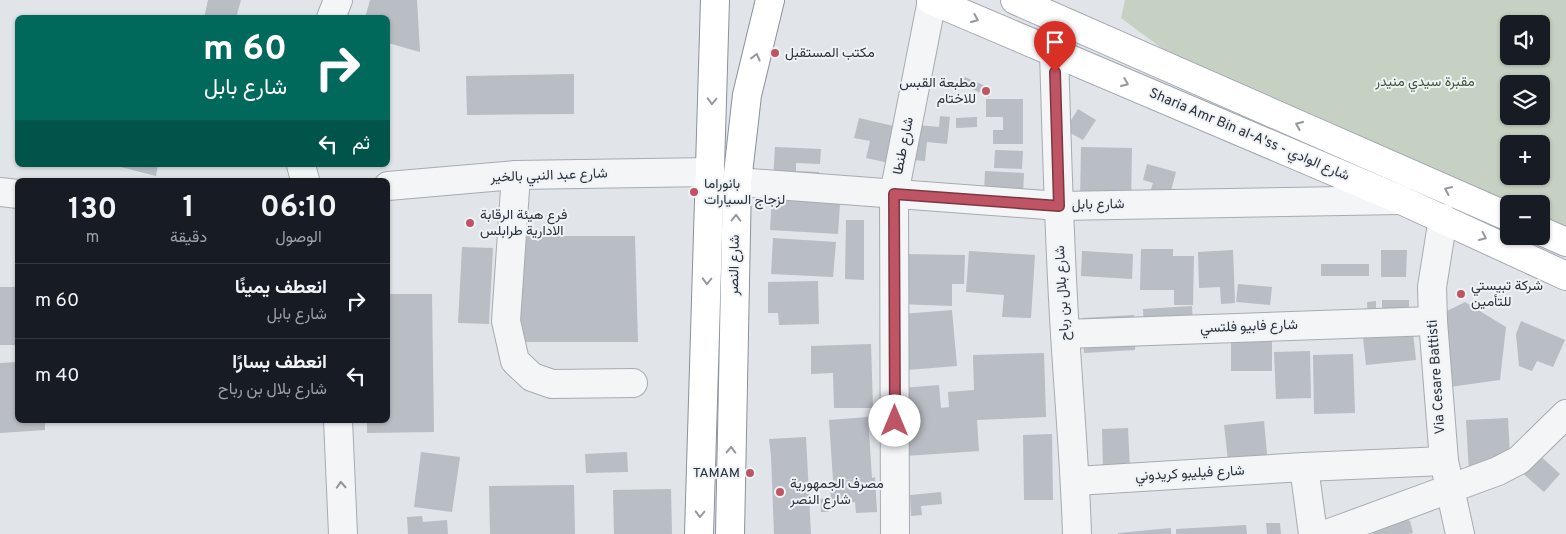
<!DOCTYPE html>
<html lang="ar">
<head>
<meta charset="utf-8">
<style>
  body { margin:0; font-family:Overpass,Vazirmatn,sans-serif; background:#20242c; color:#f1f3f6; direction:rtl; height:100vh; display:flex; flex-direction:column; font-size:19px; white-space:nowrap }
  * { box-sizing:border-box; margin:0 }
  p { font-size:16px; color:#9ea1a6 }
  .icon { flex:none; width:28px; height:28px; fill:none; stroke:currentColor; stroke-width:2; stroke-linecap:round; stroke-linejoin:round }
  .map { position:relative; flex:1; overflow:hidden; direction:ltr }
  .drawer { position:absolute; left:15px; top:178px; width:375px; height:245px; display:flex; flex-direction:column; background:#171b24; border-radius:8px; box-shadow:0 1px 4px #0004; direction:rtl }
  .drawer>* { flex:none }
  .top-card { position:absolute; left:15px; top:15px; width:375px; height:152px; border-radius:8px; box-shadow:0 1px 4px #0004; direction:rtl; background:#00695c; color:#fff; overflow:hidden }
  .controls { position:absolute; left:1500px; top:15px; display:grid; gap:10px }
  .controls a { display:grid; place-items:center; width:50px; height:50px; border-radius:8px; background:#171b24; box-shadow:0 1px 4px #0004; font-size:25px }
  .pin { position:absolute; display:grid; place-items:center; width:42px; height:42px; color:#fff; margin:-51px -21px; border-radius:50% 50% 50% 0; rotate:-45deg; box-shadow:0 0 5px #0007 }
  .pin .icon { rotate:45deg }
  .me { position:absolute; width:55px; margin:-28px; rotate:0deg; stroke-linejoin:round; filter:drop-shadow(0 0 4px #0008) }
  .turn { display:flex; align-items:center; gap:18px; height:105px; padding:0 20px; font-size:22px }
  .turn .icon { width:65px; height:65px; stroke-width:2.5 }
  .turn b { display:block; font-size:35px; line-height:42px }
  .then { display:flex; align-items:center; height:48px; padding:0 20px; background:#0003; gap:10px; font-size:19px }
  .eta { display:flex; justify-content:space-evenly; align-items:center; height:85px; text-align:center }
  .eta b { font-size:30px; font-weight:700; line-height:35px }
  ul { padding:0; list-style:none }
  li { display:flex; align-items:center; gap:15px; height:75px; padding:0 20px; border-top:1px solid #363941 }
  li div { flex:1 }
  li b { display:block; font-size:19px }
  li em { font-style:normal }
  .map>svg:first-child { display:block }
</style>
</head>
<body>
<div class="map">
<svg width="1566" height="534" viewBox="0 0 1566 534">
  <rect width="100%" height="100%" fill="#e1e4e8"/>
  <!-- green -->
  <path fill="#c7d1c3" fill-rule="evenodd" d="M1125 0H1566V229L1541 219V204H1509L1195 73 1121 18ZM1509 24H1541V56H1509ZM1509 84H1541V116H1509ZM1509 144H1541V176H1509Z"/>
  <!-- building -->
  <g fill="#b9bdc4">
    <polygon points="208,0 241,0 236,18 204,18"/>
    <polygon points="370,0 417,0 420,52 388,43 388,18 365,18"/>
    <polygon points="574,74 574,114 467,115 466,76"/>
    <polygon points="965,77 992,89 989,97 962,84"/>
    <polygon points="986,99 1023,99 1023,144 993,144 993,130 1003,130 1003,117 986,117"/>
    <polygon points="1078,109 1096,120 1083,140 1065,130"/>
    <polygon points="940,116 950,117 947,144 927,142 925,161 913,160 917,125 939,127"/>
    <polygon points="977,117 977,127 956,128 956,118"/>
    <polygon points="859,118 902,128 894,164 866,158 870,141 854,138"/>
    <polygon points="775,147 821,149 820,164 796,163 796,171 819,172 817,203 840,204 838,234 770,230"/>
    <polygon points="1081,147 1132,148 1131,203 1080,202"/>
    <polygon points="995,150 1023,151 1022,169 994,168"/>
    <polygon points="1147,164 1176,172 1166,209 1146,204 1153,183 1143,180"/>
    <polygon points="113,165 158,165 156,176"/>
    <polygon points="985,171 1024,173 1023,196 984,194"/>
    <polygon points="846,220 864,220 864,280 845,279"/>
    <polygon points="517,236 635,236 638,342 514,342"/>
    <polygon points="773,238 836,242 833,277 771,274"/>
    <polygon points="462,247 493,248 489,324 458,323"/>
    <polygon points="1141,249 1173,249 1173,256 1194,256 1193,305 1174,305 1174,290 1140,290"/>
    <polygon points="1233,250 1235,303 1221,304 1220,287 1199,288 1198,252"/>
    <polygon points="1381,250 1407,250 1406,277 1381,277"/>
    <polygon points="969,251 1035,255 1031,318 1002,317 1004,295 966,292"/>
    <polygon points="1082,251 1133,254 1132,279 1081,276"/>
    <polygon points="900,254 965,255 964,284 952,284 952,306 899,304"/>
    <rect x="1321" y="264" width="48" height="12"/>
    <polygon points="818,281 819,324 779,325 778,313 768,313 768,282"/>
    <polygon points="1238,284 1272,287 1270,305 1236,302"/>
    <rect x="0" y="287" width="18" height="58"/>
    <polygon points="388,294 432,294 434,432 367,433 367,420 388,420"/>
    <polygon points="1382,300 1409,300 1409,323 1368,324 1367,302 1376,301 1376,314 1382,313"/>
    <polygon points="1465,302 1506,327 1500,380 1449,387 1443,313"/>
    <polygon points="1192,306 1194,342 1145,345 1143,309"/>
    <polygon points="952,310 957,366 907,370 902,314"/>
    <polygon points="1134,315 1135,350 1084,353 1082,318"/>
    <polygon points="1521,321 1565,340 1553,367 1537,361 1532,371 1519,366 1516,334"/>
    <polygon points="1413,333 1416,360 1366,365 1363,338"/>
    <polygon points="1231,335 1272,339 1272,371 1231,371"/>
    <polygon points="871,344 873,408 834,408 833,373 811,374 811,346"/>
    <polygon points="1310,351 1311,398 1276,399 1274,352"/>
    <polygon points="1044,353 1046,417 977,420 979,451 906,456 901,388 939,385 941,408 949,407 948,392 974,390 973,355"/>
    <polygon points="1353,354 1355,413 1314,414 1313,355"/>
    <polygon points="18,362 18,420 45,420 45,430 0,433 0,363"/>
    <polygon points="868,417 872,478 875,477 877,512 856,513 855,502 828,504 829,512 821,512 820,499 831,498 829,481 866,478 833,480 829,420"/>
    <polygon points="1508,418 1510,456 1469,472 1466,420"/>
    <polygon points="1264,421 1268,465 1229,469 1224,425"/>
    <polygon points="1128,428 1130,469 1103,470 1102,429"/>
    <polygon points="1052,434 1053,500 1024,500 1023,435"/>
    <polygon points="806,437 811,534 774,534 771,456 769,439"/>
    <polygon points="421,452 460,457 452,512 414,507"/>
    <polygon points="627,452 628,472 586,473 585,454"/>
    <polygon points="1537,453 1560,474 1544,492 1520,471"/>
    <polygon points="574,485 575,534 490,534 489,486"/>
    <polygon points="671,489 672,534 614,534 613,490"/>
    <polygon points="941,492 942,504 921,506 922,515 911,516 910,495"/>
    <polygon points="422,516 423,522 447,520 448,534 408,534 407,517"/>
    <polygon points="1405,518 1410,521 1413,533 1407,534 1373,534 1370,520"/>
    <polygon points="1266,523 1280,523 1281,534 1267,534"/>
    <polygon points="1246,525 1247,534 1176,534 1176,529"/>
    <polygon points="1171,528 1171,534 1118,534 1118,533"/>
  </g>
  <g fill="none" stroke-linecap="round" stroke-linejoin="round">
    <defs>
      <g id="minor">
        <polyline points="331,18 338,0"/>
        <path d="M1054 53C1057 146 1059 240 1065 333 1069 400 1075 467 1077 534"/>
        <polyline points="301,165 305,180"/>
        <polyline points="516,175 506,321 515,361 532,377 552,384 633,383"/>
        <polyline points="737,182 1059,206 1401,200"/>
        <polyline points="388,186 516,175 710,172"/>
        <polyline points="0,192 18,194"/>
        <polyline points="1443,218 1432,287 1433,321 1444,461 1460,534"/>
        <polyline points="1065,334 1433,321"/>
        <polyline points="338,420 343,534"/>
        <polyline points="1304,467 1313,534"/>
        <polyline points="1076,481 1304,467 1444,461"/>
        <polyline points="895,534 894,194 932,0"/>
        <polyline points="1327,534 1498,471 1519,460 1566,414"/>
      </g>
      <g id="major">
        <polyline points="931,0 1401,200 1566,276"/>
        <polyline points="1015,0 1509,217"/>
        <polyline points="1541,231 1566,242"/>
      </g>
      <g id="highway">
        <polyline points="699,534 715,0"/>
        <polyline points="730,534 737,182 747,95 770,0"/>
      </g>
    </defs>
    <!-- minor casing -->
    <use href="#minor" stroke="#a7abb2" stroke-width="30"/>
    <!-- major casing -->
    <use href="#major" stroke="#a2a8b2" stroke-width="30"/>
    <!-- highway casing -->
    <use href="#highway" stroke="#8a929d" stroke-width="30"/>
    <!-- minor -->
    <use href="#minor" stroke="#f3f5f7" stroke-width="28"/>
    <!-- major -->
    <use href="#major" stroke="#fff" stroke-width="28"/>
    <!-- highway -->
    <use href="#highway" stroke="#fff" stroke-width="28"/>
  </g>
  <!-- one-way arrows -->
  <defs><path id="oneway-chevron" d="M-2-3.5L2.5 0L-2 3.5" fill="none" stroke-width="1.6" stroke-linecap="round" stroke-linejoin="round" transform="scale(1.25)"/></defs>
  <g stroke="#95989e">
    <use href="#oneway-chevron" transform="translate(975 19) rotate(23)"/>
    <use href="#oneway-chevron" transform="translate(756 57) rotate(-76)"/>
    <use href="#oneway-chevron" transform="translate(1125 83) rotate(23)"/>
    <use href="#oneway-chevron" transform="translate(712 101) rotate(92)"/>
    <use href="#oneway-chevron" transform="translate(1299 125) rotate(-156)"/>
    <use href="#oneway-chevron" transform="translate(1448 190) rotate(-156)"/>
    <use href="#oneway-chevron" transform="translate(736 218) rotate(-89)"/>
    <use href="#oneway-chevron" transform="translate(1483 237) rotate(25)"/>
    <use href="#oneway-chevron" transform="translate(707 281) rotate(92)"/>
    <use href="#oneway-chevron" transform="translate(731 450) rotate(-89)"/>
    <use href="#oneway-chevron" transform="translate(700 514) rotate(92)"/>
  </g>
  <use stroke="#8f949a" href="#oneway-chevron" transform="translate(341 485) rotate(-93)"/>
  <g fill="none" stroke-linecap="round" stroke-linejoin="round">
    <defs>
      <polyline id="route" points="895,421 894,194 1059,206 1055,72"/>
    </defs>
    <!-- route casing -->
    <use href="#route" stroke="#7c3742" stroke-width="12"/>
    <!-- route -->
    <use href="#route" stroke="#bf5465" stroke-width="9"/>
  </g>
  <!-- markers -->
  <g fill="#bf5465" stroke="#f0f3f6" stroke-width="2">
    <circle cx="775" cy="53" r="5"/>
    <circle cx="986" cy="91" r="5"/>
    <circle cx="694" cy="192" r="5"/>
    <circle cx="470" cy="223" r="5"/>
    <circle cx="1461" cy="294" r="5"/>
    <circle cx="750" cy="473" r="5"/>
    <circle cx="780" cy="492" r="5"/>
  </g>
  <g text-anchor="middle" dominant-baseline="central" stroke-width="4" stroke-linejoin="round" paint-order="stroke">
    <!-- poi labels -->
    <g font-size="14" fill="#2b323e" stroke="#f0f3f6" text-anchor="start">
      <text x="785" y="53">مكتب المستقبل</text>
      <text x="976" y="83" text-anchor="end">مطبعة القبس<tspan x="976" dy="16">للاختام</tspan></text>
      <text x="704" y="184">بانوراما<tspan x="704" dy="16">لزجاج السيارات</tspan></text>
      <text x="480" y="215">فرع هيئة الرقابة<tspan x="480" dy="16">الادارية طرابلس</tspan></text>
      <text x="1471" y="286">شركة تبيستي<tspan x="1471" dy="16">للتأمين</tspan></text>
      <text x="740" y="473" text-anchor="end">TAMAM</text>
      <text x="790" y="484">مصرف الجمهورية<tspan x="790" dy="16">شارع النصر</tspan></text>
    </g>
    <!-- park labels -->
    <g font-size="14" fill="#40583a" stroke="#f0f3f6">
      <text x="1425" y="82">مقبرة سيدي منيدر</text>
    </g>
    <!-- street labels -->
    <g font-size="14" fill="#2b323e" stroke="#f0f3f6">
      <text transform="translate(1249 135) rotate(23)">Sharia Amr Bin al-A'ss - شارع الوادي</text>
      <text transform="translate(904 146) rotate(-79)">شارع طنطا</text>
      <text transform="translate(549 176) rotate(-2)">شارع عبد النبي بالخير</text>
      <text transform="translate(1098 205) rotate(-1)">شارع بابل</text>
      <text transform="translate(735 265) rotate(-89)">شارع النصر</text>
      <text transform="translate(1063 293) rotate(-93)">شارع بلال بن رباح</text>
      <text transform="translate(1249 327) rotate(-2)">شارع فابيو فلتسي</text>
      <text transform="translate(1437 377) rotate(-94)">Via Cesare Battisti</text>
      <text transform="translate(1190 474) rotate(-3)">شارع فيليبو كريدوني</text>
    </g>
  </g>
</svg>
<div class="controls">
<a><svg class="icon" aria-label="sound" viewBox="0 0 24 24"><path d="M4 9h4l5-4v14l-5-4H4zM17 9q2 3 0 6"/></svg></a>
<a><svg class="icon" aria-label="layers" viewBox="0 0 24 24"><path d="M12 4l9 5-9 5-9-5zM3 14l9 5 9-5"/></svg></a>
<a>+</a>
<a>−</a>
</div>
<div class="pin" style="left:1055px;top:72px;background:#d93025"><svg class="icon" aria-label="arrive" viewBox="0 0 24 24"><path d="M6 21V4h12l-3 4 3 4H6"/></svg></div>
<svg class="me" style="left:895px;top:421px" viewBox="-20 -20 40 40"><circle r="19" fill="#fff"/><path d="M0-13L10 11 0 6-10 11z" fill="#bf5465"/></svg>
<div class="top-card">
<div class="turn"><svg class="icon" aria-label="right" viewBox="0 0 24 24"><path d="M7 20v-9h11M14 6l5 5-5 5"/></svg><div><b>60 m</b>شارع بابل</div></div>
<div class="then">ثم<svg class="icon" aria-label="left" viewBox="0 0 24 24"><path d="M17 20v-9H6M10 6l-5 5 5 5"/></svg></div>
</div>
<section class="drawer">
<div class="eta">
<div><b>06:10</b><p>الوصول</p></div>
<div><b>1</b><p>دقيقة</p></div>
<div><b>130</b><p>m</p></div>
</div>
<ul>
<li><svg class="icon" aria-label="right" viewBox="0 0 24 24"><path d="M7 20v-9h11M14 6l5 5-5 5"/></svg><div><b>انعطف يمينًا</b><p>شارع بابل</p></div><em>60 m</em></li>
<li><svg class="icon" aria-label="left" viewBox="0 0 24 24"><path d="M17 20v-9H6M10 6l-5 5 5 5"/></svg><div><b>انعطف يسارًا</b><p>شارع بلال بن رباح</p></div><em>40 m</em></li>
</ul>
</section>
</div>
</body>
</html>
